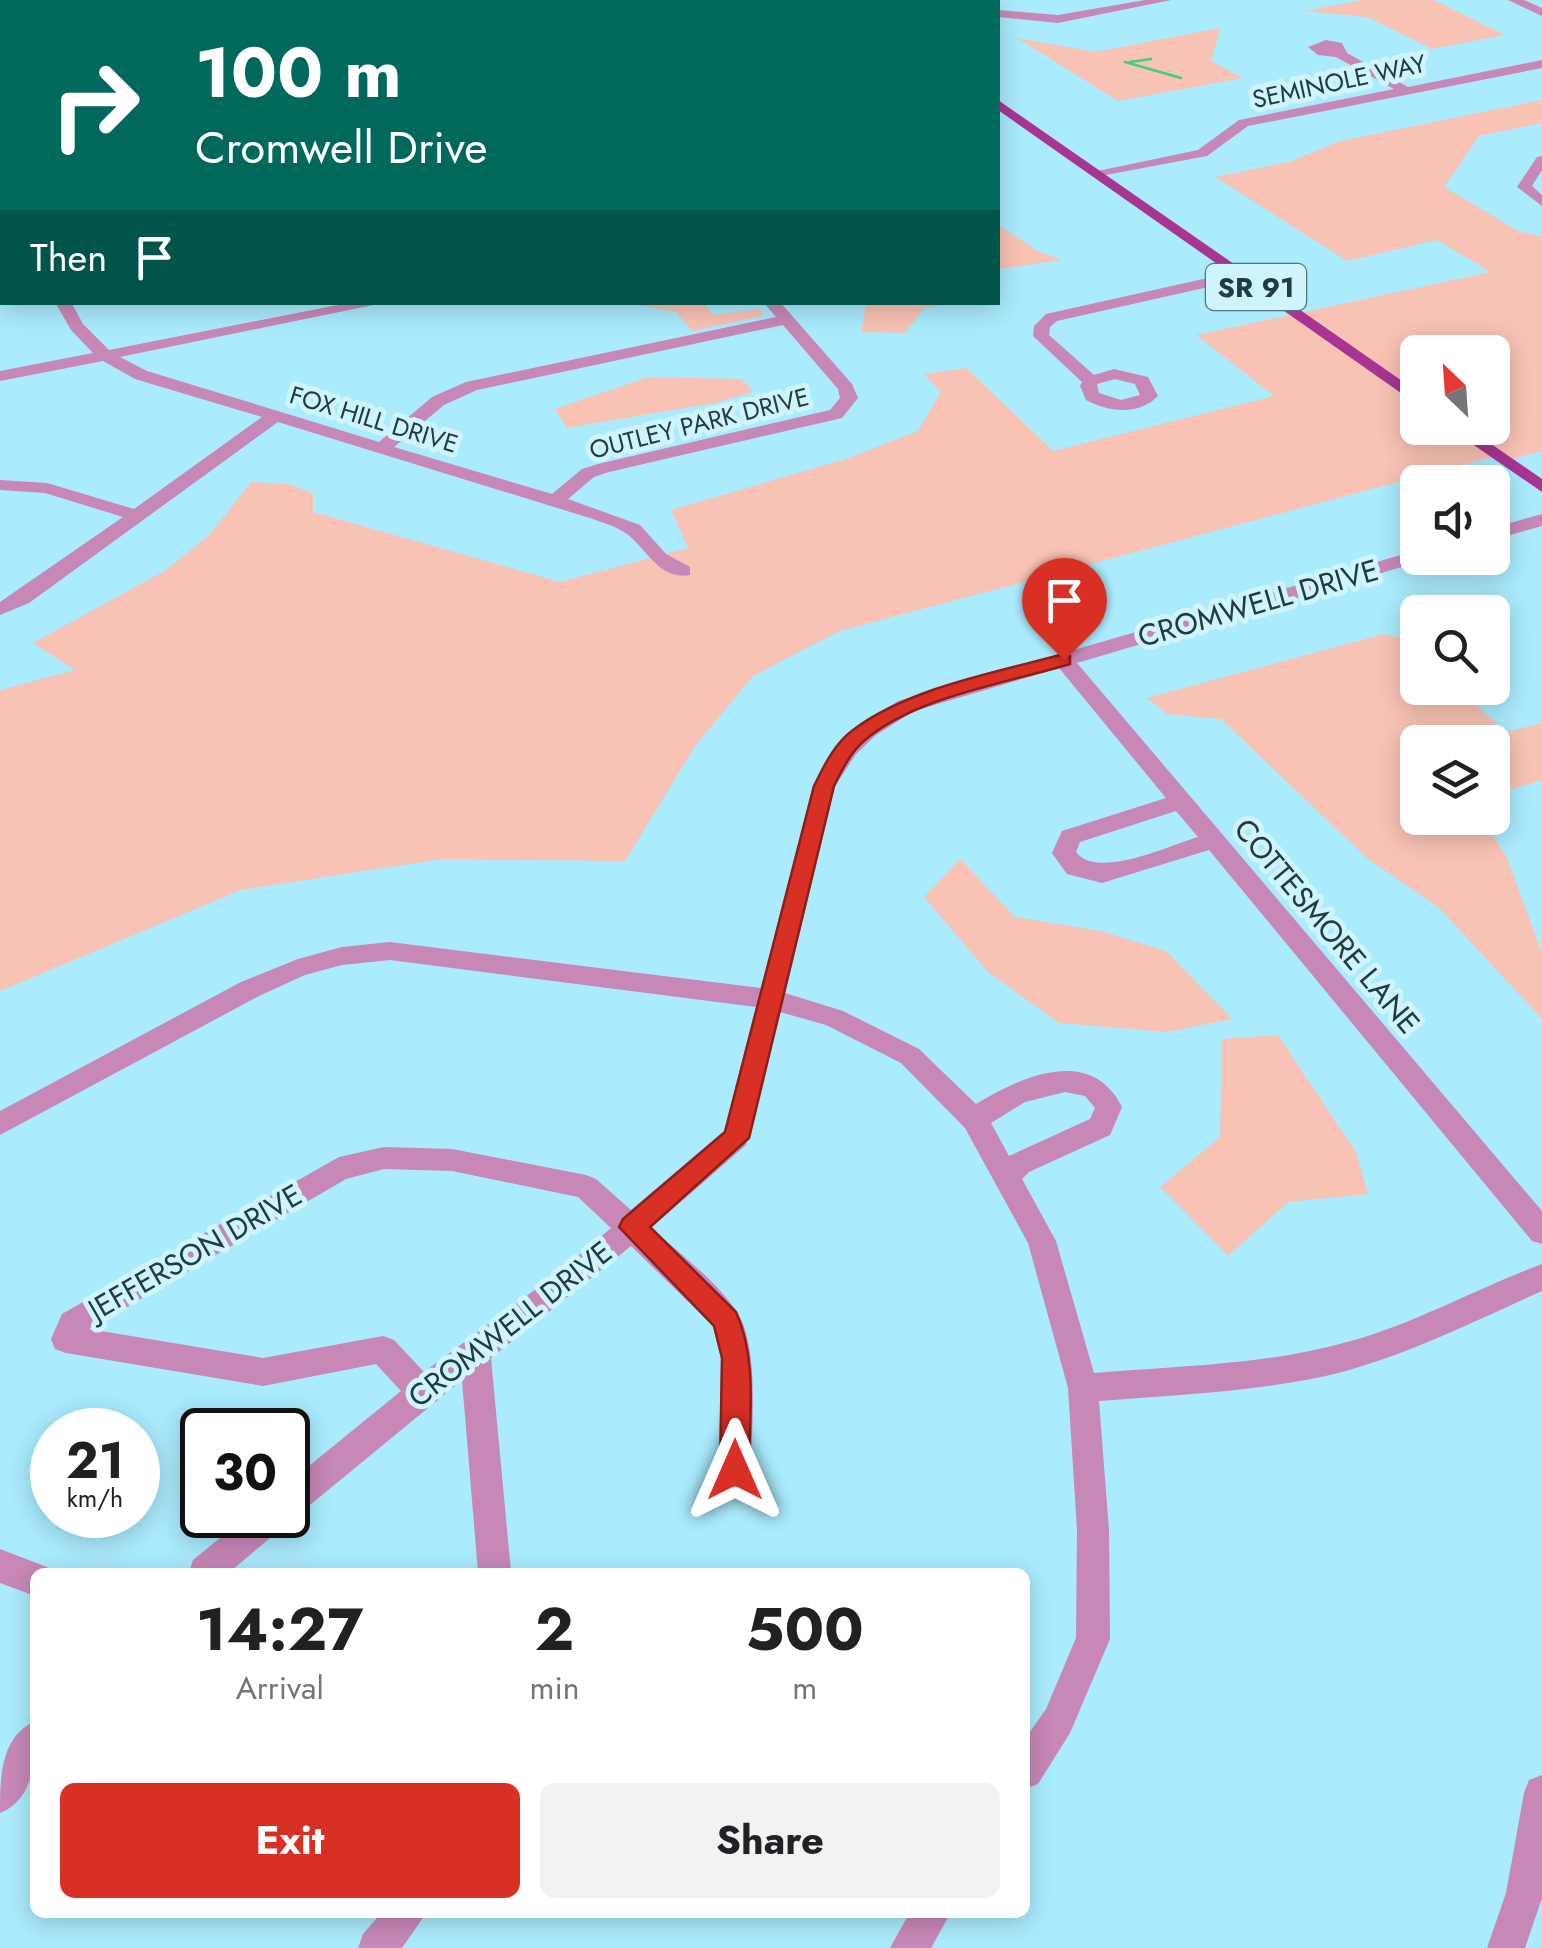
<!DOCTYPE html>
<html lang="en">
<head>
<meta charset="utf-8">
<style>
  body { margin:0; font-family:Jost,sans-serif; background:#f2f2f2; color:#202124; height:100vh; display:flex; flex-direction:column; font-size:38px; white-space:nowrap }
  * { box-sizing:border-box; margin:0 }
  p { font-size:32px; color:#757577 }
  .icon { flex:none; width:55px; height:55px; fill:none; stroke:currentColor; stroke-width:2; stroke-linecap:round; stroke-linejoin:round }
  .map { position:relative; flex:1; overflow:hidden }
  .drawer { position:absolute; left:30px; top:1568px; width:1000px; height:350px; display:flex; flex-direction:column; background:#fff; border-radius:15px; box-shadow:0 5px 25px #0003 }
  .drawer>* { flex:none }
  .hud { position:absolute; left:0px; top:0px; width:1000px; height:305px; box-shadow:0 5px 25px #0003; background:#00695c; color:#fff; overflow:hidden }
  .needle { width:65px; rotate:335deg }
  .controls { position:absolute; left:1400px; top:335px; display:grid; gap:20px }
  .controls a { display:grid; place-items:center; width:110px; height:110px; border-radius:15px; background:#fff; box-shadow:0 5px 25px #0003; font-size:50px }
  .speed { position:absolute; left:30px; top:1408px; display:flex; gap:20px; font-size:50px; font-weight:700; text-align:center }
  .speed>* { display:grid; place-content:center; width:130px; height:130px; border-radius:50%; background:#fff; box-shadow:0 5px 25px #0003; line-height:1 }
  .speed small { font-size:25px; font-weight:400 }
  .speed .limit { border:5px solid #111; border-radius:15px; background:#fff; color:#111 }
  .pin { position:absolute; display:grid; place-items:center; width:85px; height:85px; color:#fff; margin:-102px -42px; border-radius:50% 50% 50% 0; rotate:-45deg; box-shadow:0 0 10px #0007 }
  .pin .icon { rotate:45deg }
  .me { position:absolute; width:110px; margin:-55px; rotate:0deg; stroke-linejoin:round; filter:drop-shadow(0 0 8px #0008) }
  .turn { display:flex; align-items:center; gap:35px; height:210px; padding:0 30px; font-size:45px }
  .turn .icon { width:130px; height:130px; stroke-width:2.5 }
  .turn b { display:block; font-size:70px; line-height:85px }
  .then { display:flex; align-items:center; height:95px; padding:0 30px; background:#0003; gap:20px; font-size:38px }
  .eta { display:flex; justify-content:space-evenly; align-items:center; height:170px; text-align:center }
  .eta b { font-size:60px; font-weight:700; line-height:70px }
  .action { display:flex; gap:20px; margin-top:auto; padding:20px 30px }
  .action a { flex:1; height:115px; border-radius:15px; background:#d93025; color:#fff; font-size:40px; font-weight:700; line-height:115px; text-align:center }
  .action a+a { background:#f2f2f2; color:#202124 }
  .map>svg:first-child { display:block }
</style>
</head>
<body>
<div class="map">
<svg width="1542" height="1948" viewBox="0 0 1542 1948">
  <rect width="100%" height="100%" fill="#aaebfd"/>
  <!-- green -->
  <g fill="#f8c3b4" fill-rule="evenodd">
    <polygon points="1363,0 1434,0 1505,35 1432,49 1367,17 1305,11"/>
    <polygon points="1220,28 1211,61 1243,78 1118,101 1017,38 1095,52"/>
    <path d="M1542 100V123L1479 136 1444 187 1520 232 1542 236V451L1505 461 1497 456 1477 461 840 631 753 676 695 746 625 861 442 859 241 890 0 991V690L75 670 33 643 166 570 209 535 251 482 287 484 313 493V512L560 582 688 548 671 510 846 459 918 431 941 392 924 374 966 368 1053 451 1274 396 1196 335 1491 272 1437 240 1347 261 1215 177 1289 162 1340 141ZM1418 352H1492V428H1418Z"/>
    <polygon points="998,225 1038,251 1062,260 998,269"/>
    <polygon points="626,303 704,303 713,315 760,309 763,316 692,331 676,312"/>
    <polygon points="866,303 866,302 966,303 924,308 905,333 861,332"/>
    <polygon points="648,377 742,379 753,392 715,403 567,428 555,409"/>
    <polygon points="1384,634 1404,639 1417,652 1418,688 1457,688 1506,732 1542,723 1542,780 1499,793 1493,802 1492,742 1418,742 1418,818 1482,818 1507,858 1542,953 1542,1019 1439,908 1368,859 1221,719 1167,714 1147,698"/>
    <polygon points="960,859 1015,917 1101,931 1166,951 1232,1019 1167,1032 1059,1023 988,972 924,897"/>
    <polygon points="1278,1035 1356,1152 1368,1194 1288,1202 1228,1256 1160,1187 1220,1137 1222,1039"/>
  </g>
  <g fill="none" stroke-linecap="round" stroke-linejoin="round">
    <!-- stream -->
    <g stroke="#42cc84" stroke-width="2.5">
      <polyline points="1125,62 1181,78"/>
      <polyline points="1130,62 1151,59"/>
    </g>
    <!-- minor -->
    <g fill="#c788b7" fill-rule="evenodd">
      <polygon points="1145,0 1171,0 1058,23 998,17 998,10 1058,15"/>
      <polygon points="1508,0 1524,0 1542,8 1542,16"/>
      <polygon points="1326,40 1342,43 1347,53 1408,87 1542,60 1542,68 1248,126 1207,156 1095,177 1088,173 1198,150 1239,120 1394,89 1336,57 1318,55 1308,47"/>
      <polygon points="1542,156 1542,170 1532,186 1542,195 1542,206 1517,187 1537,157"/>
      <rect x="0" y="163" width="2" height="8"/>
      <path d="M1239 271 1244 273V279L1057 321 1050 327 1049 335 1094 375 1114 369 1148 377 1158 396C1138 416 1109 412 1086 400L1080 386 1082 382 1033 336 1034 326 1046 314ZM1115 379 1135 384 1140 395 1121 400 1099 393 1097 384Z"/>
      <polygon points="2,280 2,290 0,291 0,281"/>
      <path d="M55 302H71L83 324 109 350 353 302H388L120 357 147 371 379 442 432 397 466 382 776 317 763 302H780L852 384 858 398 842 418 609 472 594 477 568 499 640 525 666 554 690 567V575C658 581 646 546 624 532 615 526 603 523 593 519L278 422 29 603 0 615V602L123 517 45 493 0 490V480L47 483 134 509 262 417 135 379 103 361 0 381V371L93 353 71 330ZM783 325 838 389 840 398 830 410 598 464 582 469 552 494 394 447 444 405 477 390Z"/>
      <polygon points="1542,514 1542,526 1492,540 1492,528"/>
      <path d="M1418 550V558H1427L1425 560 1077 663 1542 1211V1244L1532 1241 1209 850 1102 883 1067 874 1052 853 1062 831 1166 798 1059 668 914 711 876 735 856 754 835 786 785 993 843 1011 919 1049 976 1104C1022 1076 1091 1045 1122 1107L1110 1135 1029 1172 1022 1179 1056 1241 1094 1373C1179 1366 1268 1365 1351 1341 1418 1322 1477 1288 1542 1264V1291C1470 1323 1398 1360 1321 1377 1248 1392 1173 1395 1099 1401L1109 1530 1110 1639 1070 1733 1038 1784 1025 1789V1739L1046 1709 1076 1638 1077 1530 1068 1388 1028 1243 965 1128 901 1063 826 1025 780 1012 746 1145 651 1228C679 1253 713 1278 735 1309 761 1345 751 1426 751 1470L746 1481 735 1485 724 1481 719 1470 721 1358 713 1326 631 1246 491 1358 511 1572H478L462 1380 299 1514 288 1519 284 1526 230 1572H189L193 1560 248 1515H288V1483L401 1391 376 1364 263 1386 66 1353 55 1349 51 1339 62 1314 339 1157 384 1147 452 1149 586 1175 596 1179 631 1210 724 1131 756 1007 390 960 342 965 305 975 259 996 0 1135V1111L241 982 298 959 342 947 390 942 761 988 813 786 850 734 898 701ZM1176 811 1198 837C1168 846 1097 880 1076 852L1080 842ZM1065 1092 1085 1096 1095 1108 1090 1119 1009 1156 991 1123 1025 1102ZM384 1169 452 1171 578 1197 611 1228 563 1269 424 1372 394 1340 383 1336 263 1358 89 1329 346 1179Z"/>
      <polygon points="0,1549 47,1567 49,1572 35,1572 35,1596 0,1583"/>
      <path d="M35 1721C35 1755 37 1798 0 1813 0 1779 0 1737 35 1721Z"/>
      <polygon points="1542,1775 1542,1898 1525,1948 1487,1948 1506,1893 1524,1793 1529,1780"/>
      <polygon points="382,1912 427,1912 402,1948 358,1948 363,1934"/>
      <polygon points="910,1912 951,1912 931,1948 890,1948"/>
    </g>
    <!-- major -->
    <g fill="#a83493" fill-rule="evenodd">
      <polygon points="843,0 857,0 859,2 845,2"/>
      <polygon points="998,100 1418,392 1418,405 998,110"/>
      <polygon points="1449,428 1468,428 1542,479 1542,492"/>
    </g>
  </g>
  <!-- route -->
  <path fill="#d93025" stroke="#8d1f18" stroke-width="2.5" d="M1064 654 1070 656V664C1007 683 914 697 864 741 850 753 842 770 834 786L749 1138 650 1227 736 1312C758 1360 749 1419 749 1470L745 1480 735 1484 725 1480 720 1470 722 1358 714 1326 619 1227 623 1219 725 1132 814 786C824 766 834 744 853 730 908 688 997 672 1064 654Z"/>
  <g text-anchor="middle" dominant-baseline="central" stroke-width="10" stroke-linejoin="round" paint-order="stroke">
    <!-- far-street labels -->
    <g font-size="25" fill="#213b42" stroke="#cef4fe">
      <text transform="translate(1339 81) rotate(-12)">SEMINOLE WAY</text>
      <text transform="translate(374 419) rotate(17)">FOX HILL DRIVE</text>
      <text transform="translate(699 423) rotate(-14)">OUTLEY PARK DRIVE</text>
    </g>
    <!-- shield labels -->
    <rect fill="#cef4fe" stroke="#55727a" stroke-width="2.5" x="1206" y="264" width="100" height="46" rx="8"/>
    <g font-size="28" font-weight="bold" fill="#213b42">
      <text x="1256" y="287">SR 91</text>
    </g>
    <!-- street labels -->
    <g font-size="30" fill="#213b42" stroke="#cef4fe">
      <text transform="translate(1258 603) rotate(-16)">CROMWELL DRIVE</text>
      <text transform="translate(1327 926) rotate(50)">COTTESMORE LANE</text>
      <text transform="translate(195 1252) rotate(-30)">JEFFERSON DRIVE</text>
      <text transform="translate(510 1324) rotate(-38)">CROMWELL DRIVE</text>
    </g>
  </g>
</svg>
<div class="controls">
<a><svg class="needle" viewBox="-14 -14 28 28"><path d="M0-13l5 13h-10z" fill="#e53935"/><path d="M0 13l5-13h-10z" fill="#757577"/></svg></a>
<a><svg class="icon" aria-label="sound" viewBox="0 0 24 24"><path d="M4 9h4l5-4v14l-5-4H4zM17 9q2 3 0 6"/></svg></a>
<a><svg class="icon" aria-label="search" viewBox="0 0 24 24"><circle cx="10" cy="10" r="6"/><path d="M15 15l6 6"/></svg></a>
<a><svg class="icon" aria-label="layers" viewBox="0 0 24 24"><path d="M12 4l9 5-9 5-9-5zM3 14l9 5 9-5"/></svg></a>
</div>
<div class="speed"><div>21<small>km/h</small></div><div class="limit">30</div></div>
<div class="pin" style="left:1064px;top:660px;background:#d93025"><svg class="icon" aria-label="arrive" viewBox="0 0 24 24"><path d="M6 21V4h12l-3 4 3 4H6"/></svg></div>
<svg class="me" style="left:735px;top:1470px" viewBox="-20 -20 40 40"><path d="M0-17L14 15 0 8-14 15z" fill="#d93025" stroke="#fff" stroke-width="4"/></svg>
<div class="hud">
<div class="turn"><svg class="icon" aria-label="right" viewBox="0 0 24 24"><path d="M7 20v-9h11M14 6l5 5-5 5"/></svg><div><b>100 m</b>Cromwell Drive</div></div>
<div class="then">Then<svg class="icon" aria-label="arrive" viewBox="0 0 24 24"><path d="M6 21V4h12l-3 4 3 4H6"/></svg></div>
</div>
<section class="drawer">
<div class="eta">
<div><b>14:27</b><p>Arrival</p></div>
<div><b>2</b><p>min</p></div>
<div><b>500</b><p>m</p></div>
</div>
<div class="action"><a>Exit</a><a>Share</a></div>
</section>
</div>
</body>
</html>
